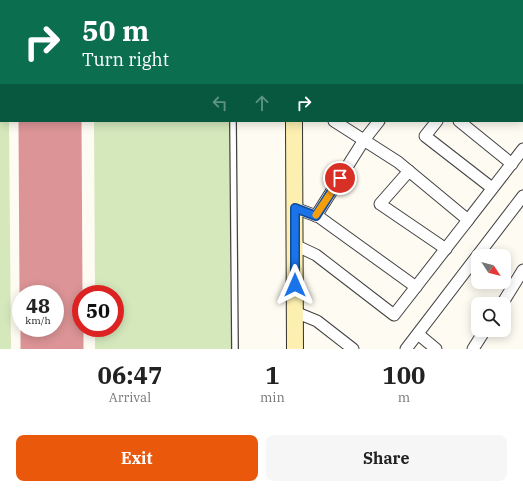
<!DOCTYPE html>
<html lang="en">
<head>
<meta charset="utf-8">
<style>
  body { margin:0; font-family:"IBM Plex Serif",serif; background:#f6f6f6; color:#222; height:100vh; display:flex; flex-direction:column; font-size:15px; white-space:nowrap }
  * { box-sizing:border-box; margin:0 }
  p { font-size:13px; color:#767676 }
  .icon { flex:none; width:22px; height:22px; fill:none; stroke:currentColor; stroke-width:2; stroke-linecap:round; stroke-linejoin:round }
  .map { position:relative; height:349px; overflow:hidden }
  .sheet { display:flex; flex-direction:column; background:#fff; flex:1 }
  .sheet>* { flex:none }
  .banner { position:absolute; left:0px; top:0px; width:523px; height:122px; box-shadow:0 2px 10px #0003; background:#0b6e4f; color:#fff; overflow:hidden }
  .needle { width:26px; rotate:126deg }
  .controls { position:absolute; left:471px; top:249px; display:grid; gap:8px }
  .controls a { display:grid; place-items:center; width:40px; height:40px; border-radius:8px; background:#fff; box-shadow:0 2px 10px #0003; font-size:20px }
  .speed { position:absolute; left:12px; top:285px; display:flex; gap:8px; font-size:20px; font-weight:700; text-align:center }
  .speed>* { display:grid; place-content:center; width:52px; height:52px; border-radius:50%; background:#fff; box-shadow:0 2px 10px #0003; line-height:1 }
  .speed small { font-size:10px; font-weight:400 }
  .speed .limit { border:6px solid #d22; background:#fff; color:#111 }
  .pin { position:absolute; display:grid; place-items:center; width:34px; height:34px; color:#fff; margin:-17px; border:2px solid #fff; border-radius:50%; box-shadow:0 1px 4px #0007 }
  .me { position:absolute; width:44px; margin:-22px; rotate:0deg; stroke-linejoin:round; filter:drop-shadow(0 0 3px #0008) }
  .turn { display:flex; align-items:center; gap:14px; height:84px; padding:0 16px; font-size:18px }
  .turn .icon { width:52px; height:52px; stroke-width:2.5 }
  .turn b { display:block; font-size:28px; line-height:34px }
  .lanes { display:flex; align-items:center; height:38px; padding:0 16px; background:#0003; justify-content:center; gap:20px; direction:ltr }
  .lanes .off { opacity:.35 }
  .eta { display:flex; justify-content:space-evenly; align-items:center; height:68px; text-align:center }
  .eta b { font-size:24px; font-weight:800; line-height:28px }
  .cta { display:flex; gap:8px; margin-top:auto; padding:8px 16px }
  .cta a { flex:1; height:46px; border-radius:8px; background:#ea580c; color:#fff; font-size:16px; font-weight:800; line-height:46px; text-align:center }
  .cta a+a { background:#f6f6f6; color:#222 }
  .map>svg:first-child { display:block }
</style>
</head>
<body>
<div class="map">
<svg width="523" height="349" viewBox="0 0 523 349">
  <rect width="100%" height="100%" fill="#fefbf2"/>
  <!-- green -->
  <g fill="#d5e8bc">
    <polygon points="0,0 8,0 1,1 1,121 9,121 11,349 0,349"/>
    <rect x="92" y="0" width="135" height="1"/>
    <polygon points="94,121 229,121 231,349 95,349 95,328 115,328 115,294 95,294"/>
  </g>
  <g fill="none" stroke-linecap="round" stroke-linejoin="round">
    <!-- runway -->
    <g stroke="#dc9496" stroke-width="63">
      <polyline points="49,0 49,1"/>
      <polyline points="50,121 51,294"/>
      <polyline points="52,328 52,349"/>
    </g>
    <defs>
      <g id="lane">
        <polyline points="232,0 232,1"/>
        <polyline points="233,121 235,349"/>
      </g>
      <g id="street">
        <polyline points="457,0 458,1"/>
        <polyline points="314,1 314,0"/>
        <polyline points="379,1 380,0"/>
        <polyline points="508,1 509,0"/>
        <polyline points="522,108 523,109"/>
        <polyline points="437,121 425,136 492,188"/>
        <polyline points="459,121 512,164"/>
        <polyline points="409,171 380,204 446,249"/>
        <polyline points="295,208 319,217 416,287"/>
        <polyline points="316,216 364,140 379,121"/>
        <polyline points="468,220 523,149"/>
        <polyline points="295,245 316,255 394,315 468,220 398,162 334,121"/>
        <polyline points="502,304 523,270"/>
        <polyline points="295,312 317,321 353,349"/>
        <polyline points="418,334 436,349"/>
        <polyline points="406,349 523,196"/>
        <polyline points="473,349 485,330"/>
      </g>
      <g id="secondary">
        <polyline points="294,0 294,1"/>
        <polyline points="294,121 295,349"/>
      </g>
    </defs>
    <!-- lane casing -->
    <use href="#lane" stroke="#424242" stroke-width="8"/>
    <!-- street casing -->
    <use href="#street" stroke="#424242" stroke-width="13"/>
    <!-- secondary casing -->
    <use href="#secondary" stroke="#313131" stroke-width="18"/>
    <!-- lane -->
    <use href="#lane" stroke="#fff" stroke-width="5.5"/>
    <!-- street -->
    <use href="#street" stroke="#fff" stroke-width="11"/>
    <!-- secondary -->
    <use href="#secondary" stroke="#fcefb0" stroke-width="16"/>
  </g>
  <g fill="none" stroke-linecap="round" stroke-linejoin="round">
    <defs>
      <polyline id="route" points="295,285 295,208 316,216 340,178"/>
    </defs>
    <!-- route casing -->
    <use href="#route" stroke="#114b97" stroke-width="10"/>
    <!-- route -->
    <use href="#route" stroke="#1a73e8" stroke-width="7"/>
    <!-- slow -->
    <polyline stroke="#f59e0b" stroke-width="7" points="316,215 332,191"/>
  </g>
</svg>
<div class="controls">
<a><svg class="needle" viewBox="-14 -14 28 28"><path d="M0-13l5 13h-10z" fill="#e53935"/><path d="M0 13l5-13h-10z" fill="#767676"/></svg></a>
<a><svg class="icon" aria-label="search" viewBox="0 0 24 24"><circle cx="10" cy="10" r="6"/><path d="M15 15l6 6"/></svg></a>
</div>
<div class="speed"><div>48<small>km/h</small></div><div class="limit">50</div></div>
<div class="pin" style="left:340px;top:178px;background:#d93025"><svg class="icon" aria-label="arrive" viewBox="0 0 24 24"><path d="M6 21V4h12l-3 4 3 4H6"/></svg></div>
<svg class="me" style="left:295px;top:285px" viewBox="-20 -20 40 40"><path d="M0-17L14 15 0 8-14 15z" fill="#1a73e8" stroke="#fff" stroke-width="4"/></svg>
<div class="banner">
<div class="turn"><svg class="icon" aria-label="right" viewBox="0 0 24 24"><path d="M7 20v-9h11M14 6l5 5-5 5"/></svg><div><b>50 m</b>Turn right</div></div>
<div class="lanes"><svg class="icon off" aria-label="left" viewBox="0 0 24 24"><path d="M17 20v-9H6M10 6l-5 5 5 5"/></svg><svg class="icon off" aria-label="ahead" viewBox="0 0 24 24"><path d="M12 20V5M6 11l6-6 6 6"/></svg><svg class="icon" aria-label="right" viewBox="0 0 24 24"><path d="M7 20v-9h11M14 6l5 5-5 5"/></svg></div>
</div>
</div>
<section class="sheet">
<div class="eta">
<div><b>06:47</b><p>Arrival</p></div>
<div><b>1</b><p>min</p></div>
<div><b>100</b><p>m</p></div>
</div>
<div class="cta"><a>Exit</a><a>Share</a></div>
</section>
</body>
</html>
